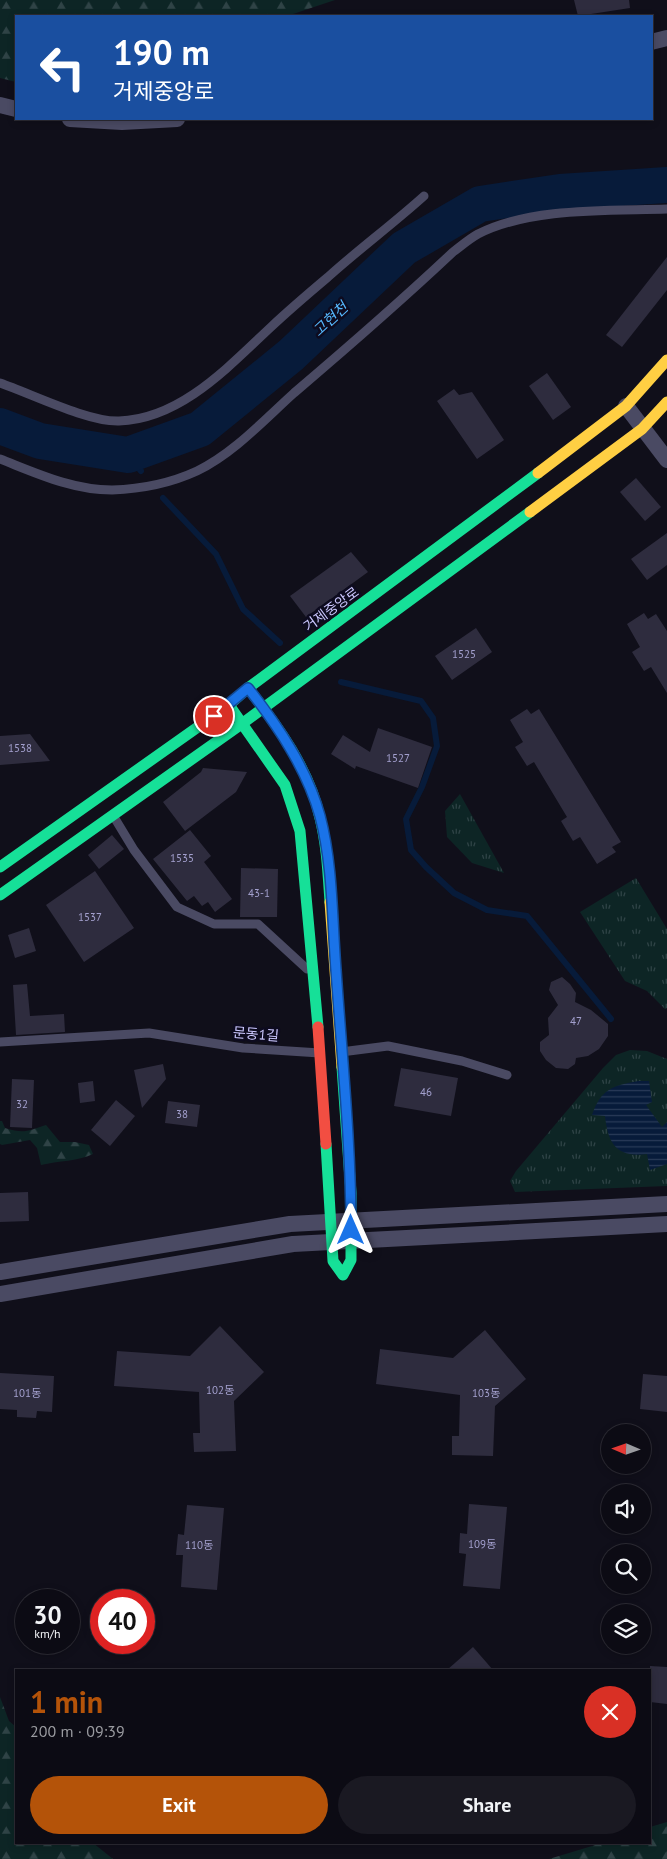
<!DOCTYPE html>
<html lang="en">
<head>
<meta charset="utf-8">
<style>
  body { margin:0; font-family:"PT Sans","Noto Sans KR",sans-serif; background:#1a1922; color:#f1f3f6; height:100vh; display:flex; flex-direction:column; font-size:19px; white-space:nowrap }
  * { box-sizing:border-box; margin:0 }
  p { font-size:16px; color:#9a9ba0 }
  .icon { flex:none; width:28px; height:28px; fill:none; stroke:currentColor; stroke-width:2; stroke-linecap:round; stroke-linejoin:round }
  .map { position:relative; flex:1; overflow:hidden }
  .details { position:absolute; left:15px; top:1669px; width:636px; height:175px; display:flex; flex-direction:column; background:#0c0b14; border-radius:0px; box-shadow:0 2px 8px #0003,0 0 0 1px #2c2b34 }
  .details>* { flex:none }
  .guide { position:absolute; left:15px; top:15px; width:638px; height:105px; border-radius:0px; box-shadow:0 2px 8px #0003,0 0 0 1px #2c2b34; background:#1a4fa0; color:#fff; overflow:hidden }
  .needle { width:32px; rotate:272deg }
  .controls { position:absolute; left:601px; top:1424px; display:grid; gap:10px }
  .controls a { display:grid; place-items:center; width:50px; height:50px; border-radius:50%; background:#0c0b14; box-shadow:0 2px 8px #0003,0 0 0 1px #2c2b34; font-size:25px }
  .speed { position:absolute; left:15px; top:1589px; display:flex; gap:10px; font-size:25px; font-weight:700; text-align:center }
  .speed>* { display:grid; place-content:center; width:65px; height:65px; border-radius:50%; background:#0c0b14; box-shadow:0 2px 8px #0003,0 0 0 1px #2c2b34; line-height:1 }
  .speed small { font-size:12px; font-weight:400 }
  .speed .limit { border:8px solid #d22; background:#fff; color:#111 }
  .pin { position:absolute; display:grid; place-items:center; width:42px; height:42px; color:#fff; margin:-21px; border:2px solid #fff; border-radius:50%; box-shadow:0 1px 5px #0007 }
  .me { position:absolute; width:55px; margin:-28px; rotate:0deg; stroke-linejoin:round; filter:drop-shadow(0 0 4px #0008) }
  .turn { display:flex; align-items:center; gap:18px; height:105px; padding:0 15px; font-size:22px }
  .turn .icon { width:65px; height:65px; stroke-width:2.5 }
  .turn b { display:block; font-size:35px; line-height:42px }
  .round { display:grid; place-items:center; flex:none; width:52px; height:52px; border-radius:26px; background:#1a1922 }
  .overview { display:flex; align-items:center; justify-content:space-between; height:85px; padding:0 15px }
  h1 { font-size:30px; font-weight:700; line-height:38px; color:#b45309 }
  .button { display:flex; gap:10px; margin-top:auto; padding:10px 15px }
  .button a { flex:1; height:58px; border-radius:30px; background:#b45309; color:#fff; font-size:20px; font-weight:700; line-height:58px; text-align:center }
  .button a+a { background:#1a1922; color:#f1f3f6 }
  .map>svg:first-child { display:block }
</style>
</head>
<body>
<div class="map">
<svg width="667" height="1859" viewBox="0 0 667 1859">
  <defs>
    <pattern id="forest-firs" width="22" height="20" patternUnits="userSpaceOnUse" patternTransform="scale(1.25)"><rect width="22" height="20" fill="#0d2525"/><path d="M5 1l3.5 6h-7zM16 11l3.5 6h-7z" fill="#2f4346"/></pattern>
    <pattern id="park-tufts" width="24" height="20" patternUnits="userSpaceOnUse" patternTransform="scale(1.25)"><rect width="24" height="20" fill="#0d2525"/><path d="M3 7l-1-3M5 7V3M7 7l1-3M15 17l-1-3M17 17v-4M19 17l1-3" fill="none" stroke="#2f4346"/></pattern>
    <pattern id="water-rules" width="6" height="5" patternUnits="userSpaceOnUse" patternTransform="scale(1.25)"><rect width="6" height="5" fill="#071b3a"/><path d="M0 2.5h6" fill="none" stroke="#2a3b58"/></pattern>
  </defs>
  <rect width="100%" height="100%" fill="#100f1a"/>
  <!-- forest -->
  <g fill="url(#forest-firs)">
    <polygon points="0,0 335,0 287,16 16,16 16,82 0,78"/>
    <path d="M0 1121H2L5 1128C24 1134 28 1131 46 1125L60 1142H75L89 1145 93 1154C80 1161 57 1161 41 1165L37 1148 30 1140 2 1145 0 1144Z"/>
    <polygon points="0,1697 9,1721 16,1727 16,1842 93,1843 113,1859 0,1859"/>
    <polygon points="667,1822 667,1859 549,1859 602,1843 650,1842 650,1827"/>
  </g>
  <!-- park -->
  <g fill="url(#park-tufts)">
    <polygon points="460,794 504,873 472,863 447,837 445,811"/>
    <polygon points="636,878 667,929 667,1008 665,1009 647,991 625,981 580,912"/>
    <polygon points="630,1050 647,1051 667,1059 667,1186 515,1192 510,1181 516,1171 603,1068 616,1055"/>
  </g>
  <!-- water -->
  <path fill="url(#water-rules)" d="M638 1081H649L652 1102 646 1105 662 1127 667 1122V1164L650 1170 647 1154C617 1158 608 1144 605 1116L592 1115C601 1089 612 1086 638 1081Z"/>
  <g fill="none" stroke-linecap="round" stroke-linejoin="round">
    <!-- stream -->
    <g stroke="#071b3a" stroke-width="6">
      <polyline points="128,455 141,471"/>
      <polyline points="163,498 216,554 243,609 280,643"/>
      <polyline points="341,682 421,701 433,718 437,746 422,787 406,819 411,850 426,867 454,893 487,910 527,916 611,1019"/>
    </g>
    <!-- river -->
    <polyline stroke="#071b3a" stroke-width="36" points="0,426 40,441 128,455 200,429 291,355 404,248 480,204 560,192 667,185"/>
  </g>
  <!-- building -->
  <g fill="#2e2c3e">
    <polygon points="574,0 629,0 630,8 578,16"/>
    <polygon points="667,257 667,290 622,347 606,335"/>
    <polygon points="547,373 571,407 553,420 529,386"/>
    <polygon points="454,389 459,395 472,392 504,440 477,459 437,401"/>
    <polygon points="636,478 661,507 645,521 620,492"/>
    <polygon points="667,533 667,565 647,580 631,559"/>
    <polygon points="351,552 368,572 306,617 290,596"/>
    <polygon points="644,613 648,619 656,614 667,631 667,693 651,667 644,671 632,652 640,647 627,624"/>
    <polygon points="476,628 492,652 452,680 435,656"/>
    <polygon points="527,709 531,714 539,709 621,842 612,847 616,852 597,864 580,837 573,841 561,821 567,817 534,762 527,766 515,747 523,742 510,720"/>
    <polygon points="378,728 432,747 418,788 356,766 355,769 331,754 343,735 370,752"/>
    <polygon points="30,734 50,761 0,765 0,736"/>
    <polygon points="203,768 247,772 236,792 185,831 163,802 201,772"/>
    <polygon points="190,830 211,856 204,862 232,899 215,912 208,902 202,906 194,896 187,901 153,859"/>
    <polygon points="112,835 124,849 99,869 88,855"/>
    <polygon points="241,868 278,869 277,917 240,917"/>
    <polygon points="95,871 134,928 84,962 46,905"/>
    <polygon points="29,928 36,951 15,958 8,935"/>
    <polygon points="562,977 570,984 576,993 575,1002 591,1010 608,1024 608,1036 599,1049 588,1056 576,1058 575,1064 568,1069 556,1068 546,1060 540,1051 540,1042 549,1035 548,1018 558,1005 549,990 551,982"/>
    <polygon points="27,984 30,1016 64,1014 65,1032 16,1035 13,985"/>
    <polygon points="163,1064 166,1079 142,1108 134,1070"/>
    <polygon points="401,1068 458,1078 451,1116 394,1106"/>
    <polygon points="12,1079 34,1080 32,1128 10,1127"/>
    <polygon points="93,1081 95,1101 80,1103 78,1083"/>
    <polygon points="116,1100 135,1116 110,1146 91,1130"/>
    <polygon points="168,1101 200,1105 197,1127 165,1123"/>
    <polygon points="28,1192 29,1221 0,1222 0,1193"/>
    <polygon points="220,1326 264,1372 234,1401 236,1451 194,1452 193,1433 200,1433 199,1392 114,1386 117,1351 190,1356"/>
    <polygon points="485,1330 526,1379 495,1406 493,1456 452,1455 452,1436 459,1436 460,1395 376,1384 380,1349 453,1358"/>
    <polygon points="0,1373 54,1376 52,1412 37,1411 36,1418 17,1417 17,1410 0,1409"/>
    <polygon points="643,1374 667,1376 667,1412 640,1409"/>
    <polygon points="469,1504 507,1507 500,1589 463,1586 466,1554 459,1553 460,1533 467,1534"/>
    <polygon points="187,1505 224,1508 217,1590 181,1587 183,1555 176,1555 178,1534 184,1535"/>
    <polygon points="473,1647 493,1670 447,1670"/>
    <polygon points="650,1666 667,1667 667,1704 650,1702"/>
  </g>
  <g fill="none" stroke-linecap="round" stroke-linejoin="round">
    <!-- lane -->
    <g stroke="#4a4a63" stroke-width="9">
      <path d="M0 383C32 394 88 422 119 421 181 419 229 366 271 327 289 310 309 293 328 277 359 249 393 224 424 196"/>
      <path d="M0 459C36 473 72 490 112 490 141 489 171 483 197 471 234 453 264 420 294 393 348 347 401 301 453 252 461 246 469 239 478 234 531 207 608 211 667 209"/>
      <polyline points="114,817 134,850 177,907 214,924 258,924 307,969"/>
      <polyline points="0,1042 149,1033 243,1048 320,1053"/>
      <polyline points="341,1052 388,1046 462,1061 507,1075"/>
    </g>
    <!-- street -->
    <g stroke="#4a4a63" stroke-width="16">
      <polyline points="651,42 667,38"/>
      <polyline points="0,105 16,109"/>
      <polyline points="70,119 122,122 177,119"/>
      <polyline points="626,406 667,460"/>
      <polyline points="0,1272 290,1224 667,1204"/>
      <polyline points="0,1294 293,1244 667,1224"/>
    </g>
    <!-- fast -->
    <g stroke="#16e098" stroke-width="11">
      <path d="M248 688C278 726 310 771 320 818 327 846 328 874 330 902"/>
      <polyline points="229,705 285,785 300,831 318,1027"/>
      <polyline points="0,867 229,705 248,688 538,473"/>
      <polyline points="0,895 243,723 530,512"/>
      <polyline points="326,1144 333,1261 343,1275 351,1260 351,1193 342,1067"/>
    </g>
    <!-- slow -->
    <g stroke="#ffcf43" stroke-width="11">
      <polyline points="538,473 626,406 667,360"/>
      <polyline points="530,512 642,429 667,402"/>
      <polyline points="330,902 342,1067"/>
    </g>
    <!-- jam -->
    <polyline stroke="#f24e42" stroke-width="11" points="318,1027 326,1144"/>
  </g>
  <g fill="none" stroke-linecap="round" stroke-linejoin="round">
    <defs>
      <path id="route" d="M214 716 248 688C278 726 307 769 320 816 333 865 332 919 336 970 342 1057 351 1144 351 1230"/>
    </defs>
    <!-- route casing -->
    <use href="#route" stroke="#114b97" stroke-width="12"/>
    <!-- route -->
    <use href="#route" stroke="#1a73e8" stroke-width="9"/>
  </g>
  <g text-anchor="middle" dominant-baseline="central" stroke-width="5" stroke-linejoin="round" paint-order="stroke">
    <!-- number labels -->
    <g font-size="11" fill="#a4a1cf">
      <text x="464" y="654">1525</text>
      <text x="20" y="748">1538</text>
      <text x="398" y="758">1527</text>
      <text x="182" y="858">1535</text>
      <text x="259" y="893">43-1</text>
      <text x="90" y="917">1537</text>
      <text x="576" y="1021">47</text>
      <text x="426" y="1092">46</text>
      <text x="22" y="1104">32</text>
      <text x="182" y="1114">38</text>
      <text x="220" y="1390">102동</text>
      <text x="27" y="1393">101동</text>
      <text x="486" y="1393">103동</text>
      <text x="482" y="1544">109동</text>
      <text x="199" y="1545">110동</text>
    </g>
    <!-- street labels -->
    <g font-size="14" fill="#ccc8ff" stroke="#0d0b1f">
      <text transform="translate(331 609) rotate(-36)">거제중앙로</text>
      <text transform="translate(256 1034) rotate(5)">문동1길</text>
    </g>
    <!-- water labels -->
    <g font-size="15" font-style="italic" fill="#56b9ff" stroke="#0d0b1f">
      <text transform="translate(330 319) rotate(-43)">고현천</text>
    </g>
  </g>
</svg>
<div class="controls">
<a><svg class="needle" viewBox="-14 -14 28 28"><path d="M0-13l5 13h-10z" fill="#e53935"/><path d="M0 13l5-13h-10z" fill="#9a9ba0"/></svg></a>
<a><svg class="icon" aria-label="sound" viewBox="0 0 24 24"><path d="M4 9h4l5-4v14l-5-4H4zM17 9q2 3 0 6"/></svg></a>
<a><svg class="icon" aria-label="search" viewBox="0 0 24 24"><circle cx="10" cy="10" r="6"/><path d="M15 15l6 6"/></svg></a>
<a><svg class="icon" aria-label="layers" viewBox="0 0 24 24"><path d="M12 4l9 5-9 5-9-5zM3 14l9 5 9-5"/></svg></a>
</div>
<div class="speed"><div>30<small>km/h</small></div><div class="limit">40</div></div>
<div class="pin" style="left:214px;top:716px;background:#d93025"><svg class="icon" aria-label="arrive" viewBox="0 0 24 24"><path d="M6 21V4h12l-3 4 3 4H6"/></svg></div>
<svg class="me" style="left:351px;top:1230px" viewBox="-20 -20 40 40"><path d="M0-17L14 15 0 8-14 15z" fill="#1a73e8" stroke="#fff" stroke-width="4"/></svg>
<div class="guide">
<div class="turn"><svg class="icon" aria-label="left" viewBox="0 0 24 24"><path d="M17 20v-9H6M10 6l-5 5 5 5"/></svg><div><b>190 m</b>거제중앙로</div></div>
</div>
<section class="details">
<div class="overview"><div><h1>1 min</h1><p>200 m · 09:39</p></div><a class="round" style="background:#d93025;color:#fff"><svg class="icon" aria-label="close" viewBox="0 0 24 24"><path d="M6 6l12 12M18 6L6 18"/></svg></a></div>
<div class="button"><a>Exit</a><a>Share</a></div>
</section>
</div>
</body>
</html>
